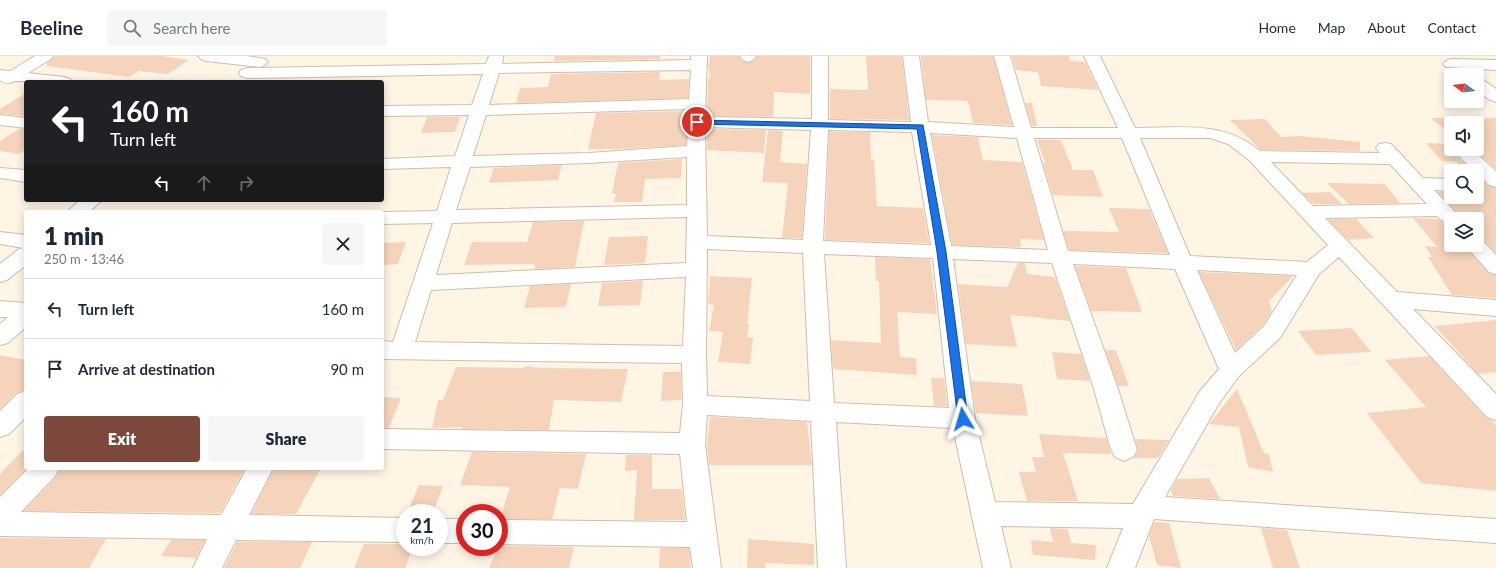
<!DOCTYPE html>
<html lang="en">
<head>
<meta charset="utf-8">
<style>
  body { margin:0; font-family:Lato,sans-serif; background:#f6f6f7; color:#1f2937; height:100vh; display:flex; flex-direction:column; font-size:15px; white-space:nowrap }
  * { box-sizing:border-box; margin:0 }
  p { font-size:13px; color:#747a83 }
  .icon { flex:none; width:22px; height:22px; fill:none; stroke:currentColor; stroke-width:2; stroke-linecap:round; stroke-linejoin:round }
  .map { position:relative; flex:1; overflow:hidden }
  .drawer { position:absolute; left:24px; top:154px; width:360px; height:260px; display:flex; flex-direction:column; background:#fff; border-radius:4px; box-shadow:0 2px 10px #0003 }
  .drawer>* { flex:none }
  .guide { position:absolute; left:24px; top:24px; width:360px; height:122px; border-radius:4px; box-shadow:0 2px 10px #0003; background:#202124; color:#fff; overflow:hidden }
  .needle { width:26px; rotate:284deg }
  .controls { position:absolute; left:1444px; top:12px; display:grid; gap:8px }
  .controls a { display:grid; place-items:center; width:40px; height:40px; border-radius:4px; background:#fff; box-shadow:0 2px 10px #0003; font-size:20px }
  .speed { position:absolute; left:396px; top:448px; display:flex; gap:8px; font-size:20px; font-weight:700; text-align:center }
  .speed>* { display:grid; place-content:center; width:52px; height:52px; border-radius:50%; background:#fff; box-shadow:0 2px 10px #0003; line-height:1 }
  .speed small { font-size:10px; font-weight:400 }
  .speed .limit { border:6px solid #d22; background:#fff; color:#111 }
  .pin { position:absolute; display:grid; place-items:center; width:34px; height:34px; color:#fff; margin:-17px; border:2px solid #fff; border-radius:50%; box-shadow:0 1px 4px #0007 }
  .me { position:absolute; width:44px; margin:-22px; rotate:353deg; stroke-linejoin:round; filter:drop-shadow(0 0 3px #0008) }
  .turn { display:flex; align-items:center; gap:14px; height:84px; padding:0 20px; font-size:18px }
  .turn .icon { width:52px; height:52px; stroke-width:2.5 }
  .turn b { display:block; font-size:28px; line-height:34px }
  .lanes { display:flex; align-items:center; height:38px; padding:0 20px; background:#0003; justify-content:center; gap:20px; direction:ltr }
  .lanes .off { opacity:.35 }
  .round { display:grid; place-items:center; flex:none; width:42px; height:42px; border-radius:4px; background:#f6f6f7 }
  .overview { display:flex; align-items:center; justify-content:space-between; height:68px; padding:0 20px }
  h1 { font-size:24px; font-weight:800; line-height:30px }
  .cta { display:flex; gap:8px; margin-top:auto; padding:8px 20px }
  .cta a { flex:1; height:46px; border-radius:4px; background:#7d483c; color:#fff; font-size:16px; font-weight:800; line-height:46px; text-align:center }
  .cta a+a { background:#f6f6f7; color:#1f2937 }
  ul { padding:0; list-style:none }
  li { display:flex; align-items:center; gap:12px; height:60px; padding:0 20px; border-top:1px solid #e0e1e3 }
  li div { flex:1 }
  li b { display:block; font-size:15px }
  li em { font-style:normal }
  header { display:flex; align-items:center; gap:24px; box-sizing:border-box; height:56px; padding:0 20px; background:#fff; border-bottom:1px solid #e0e1e3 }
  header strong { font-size:19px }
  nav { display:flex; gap:22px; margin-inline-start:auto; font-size:14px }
  .search { width:280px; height:36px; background:#f6f6f7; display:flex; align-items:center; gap:10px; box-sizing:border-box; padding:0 14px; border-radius:4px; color:#747a83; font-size:15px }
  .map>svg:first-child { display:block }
</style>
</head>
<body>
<header>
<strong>Beeline</strong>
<div class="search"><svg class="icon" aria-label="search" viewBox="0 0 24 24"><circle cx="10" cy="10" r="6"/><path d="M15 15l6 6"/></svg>Search here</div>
<nav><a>Home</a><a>Map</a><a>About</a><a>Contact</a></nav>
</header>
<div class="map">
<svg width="1496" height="512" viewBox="0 0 1496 512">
  <rect width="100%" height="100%" fill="#fef5e5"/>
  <!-- building -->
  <g fill="#f5d4bb">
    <polygon points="56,0 162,0 189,4 168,18 139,15 129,21 47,10 47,7"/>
    <polygon points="555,0 660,0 660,3 554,5"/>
    <polygon points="710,0 739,0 742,5 747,7 754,5 757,0 810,0 810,38 774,36 773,61 707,60 708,23 710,22 708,7 710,7"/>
    <polygon points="866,0 902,0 909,64 830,63 830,33 868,34"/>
    <polygon points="921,0 993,0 1012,69 973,67 968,45 926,44"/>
    <polygon points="1012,0 1069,0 1070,5 1085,6 1098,34 1041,30 1038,16 1016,14"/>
    <polygon points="660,16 659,24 689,23 688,42 516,47 520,32 548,31 551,18"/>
    <polygon points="26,37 26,60 0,58 0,53"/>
    <polygon points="1025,47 1032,47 1037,70 1032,70"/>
    <polygon points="687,55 686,89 620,93 588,93 596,57"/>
    <polygon points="427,61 460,61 455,76 421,77"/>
    <polygon points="1460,61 1461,62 1496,62 1496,113 1473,93 1477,93 1477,67 1451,67 1451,79 1431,62"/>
    <polygon points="1265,63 1281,81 1301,80 1360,86 1360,95 1261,94 1230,64"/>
    <polygon points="19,73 26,73 26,93 19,98 0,95 0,85"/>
    <polygon points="707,73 766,74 764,97 707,94"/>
    <polygon points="768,74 783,75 780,106 807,108 802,182 782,182 788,127 762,126"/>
    <polygon points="829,76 870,76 871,104 874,104 877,150 923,152 929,187 825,184"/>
    <polygon points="932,79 978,81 983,104 1022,106 1044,184 1020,183 1021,191 952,189"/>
    <polygon points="1037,84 1061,84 1073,114 1093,114 1103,141 1053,139 1043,107 1045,107"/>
    <polygon points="1426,87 1451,88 1451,94 1472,115 1457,115 1458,106 1442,105"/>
    <polygon points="682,103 681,122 645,123 642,146 614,146 616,138 612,137 618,107"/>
    <polygon points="562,109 558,124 489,127 494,112"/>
    <polygon points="1477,119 1488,130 1496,132 1496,197 1483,183 1477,182 1477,163 1459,163 1460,161 1457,156 1438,136 1451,136 1451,141 1477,141"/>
    <polygon points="1327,127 1385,128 1400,147 1349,148"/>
    <polygon points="1330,136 1342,148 1314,148 1302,137"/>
    <polygon points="1109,152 1149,153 1168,197 1069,194 1063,175 1119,176"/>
    <polygon points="1413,162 1438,163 1444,168 1451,168 1451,189 1464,189 1488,217 1496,219 1496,242 1452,239 1428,201 1432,201 1425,190 1437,191"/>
    <polygon points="1328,163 1356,163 1374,182 1348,184"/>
    <polygon points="584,165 575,211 534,213 535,210 534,208 464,209 472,186 527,186 533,166"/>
    <polygon points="648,180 645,207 604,209 609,181"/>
    <polygon points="406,186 398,208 382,209 382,187"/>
    <polygon points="875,201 930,203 937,258 897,256 900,301 916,302 917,319 833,313 831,284 881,287 879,225 876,225"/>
    <polygon points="1018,207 1025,207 1027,218 1055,221 1070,265 1010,259 1017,291 966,288 958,228 1007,231"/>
    <polygon points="1075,210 1126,212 1142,256 1091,255"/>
    <polygon points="1199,216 1293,220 1269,245 1272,255 1263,269 1236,294"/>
    <polygon points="710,220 752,222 747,268 749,268 747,281 753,282 750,308 718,306 723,276 709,275 714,249 708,248"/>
    <polygon points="643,225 640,249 598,250 602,227"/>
    <polygon points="571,228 566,251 524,252 530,230"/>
    <polygon points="1496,264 1496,316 1478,318 1435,270"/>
    <polygon points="1352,272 1371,296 1316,299 1298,275"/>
    <polygon points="1105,294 1116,294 1129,330 1118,330"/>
    <polygon points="1052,296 1081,298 1090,325 1057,323"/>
    <polygon points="0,299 26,304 26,333 16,337 0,353"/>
    <polygon points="1429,300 1486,362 1492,364 1496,370 1496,435 1421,427 1367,357 1426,351 1385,304"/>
    <polygon points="525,310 542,312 628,313 621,346 554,344 549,374 462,373 462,371 432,372 438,344 443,344 456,311 524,312"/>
    <polygon points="663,316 681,316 681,344 661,345"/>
    <polygon points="931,322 944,322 947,350 934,350"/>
    <polygon points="971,325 1022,328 1028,360 976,357"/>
    <polygon points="1237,333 1264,397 1269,398 1273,416 1248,411 1239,371 1209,368"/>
    <polygon points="382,341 401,342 389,372 382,372"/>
    <polygon points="710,361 807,366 812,409 709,409 707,388"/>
    <polygon points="1039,378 1106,382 1111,398 1063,397 1078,445 1027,445 1019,416 1036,416 1032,401 1044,401"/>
    <polygon points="1135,383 1169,384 1158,402 1134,402 1138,394"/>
    <polygon points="26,391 27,412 0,439 0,418"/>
    <polygon points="472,396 586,398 578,433 560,432 552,463 500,463 510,431 460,429"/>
    <polygon points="626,399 652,399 652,433 682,433 685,464 634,464 637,414 625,415"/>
    <polygon points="60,412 245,412 220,457 24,455 56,421"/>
    <polygon points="274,412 321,412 296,458 251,458"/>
    <polygon points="1209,422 1220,443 1173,440 1171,434 1177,423"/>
    <polygon points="419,429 443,430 433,457 407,457"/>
    <polygon points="1154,466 1169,467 1181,512 1157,509 1149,480"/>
    <polygon points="1050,472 1068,473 1071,487 1096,489 1095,504 1033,499 1031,484 1053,486"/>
    <polygon points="1261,472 1287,474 1300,512 1273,512"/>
    <polygon points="0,482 106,483 89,512 0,512"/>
    <polygon points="748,483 814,488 814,509 765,507 765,512 747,512"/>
    <polygon points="171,484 205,484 196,502 161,500"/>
    <polygon points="237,486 312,486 300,512 224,512"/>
    <polygon points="364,488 405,488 405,491 413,491 405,512 354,512"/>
    <polygon points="499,490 574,491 569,512 489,512"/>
    <polygon points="660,492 689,492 691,512 659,512"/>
  </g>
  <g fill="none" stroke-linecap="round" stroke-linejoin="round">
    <defs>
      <g id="minor">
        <path d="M35 0H54L51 3 28 17 64 21 70 23 72 26 15 25C9 28 4 28 0 24V14L10 15Z"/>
        <polygon points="198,0 247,0 265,3 268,6 265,9 260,11 206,5 201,3"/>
        <path d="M489 0H503L502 8 691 4V0H707L705 61 812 63V0H828V64L911 66 903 0H919L928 66 1014 71 994 0H1010L1031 72H1118L1084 0H1100L1135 72C1179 72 1223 64 1260 95L1380 97 1376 92 1379 88 1385 87 1391 88 1423 122 1451 123V135L1434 134 1456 157 1459 161 1457 163H1451V167C1445 168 1441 164 1437 160L1325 162 1397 236 1496 244V260L1413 253 1496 338V364L1487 361 1339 201 1319 218 1280 282 1239 320 1218 349 1165 441 1496 463V487L1154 463 1135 512H1107L1123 472 1001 470 1011 512H983L953 372 836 366 846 512H818L811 365 707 359 705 388 721 512H693L690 491 499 488V464L687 466 680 398 382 393V373L680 377 683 349 682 307 382 303V285L393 286 433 167 382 168V156L437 155 451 111 382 113V103L455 100 469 59 382 60V50L472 49 483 18 247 22 241 20 239 17 241 14 247 12 486 8ZM691 14 689 43 489 49 499 17ZM689 53 687 90 589 97 473 100 486 59ZM705 71 811 74 803 184 707 180ZM828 74 912 76 931 189 823 185ZM930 77 1017 82 1048 194 951 190ZM1034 82H1122L1170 199 1068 195ZM1140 82H1210L1228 88 1249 104 1328 189 1307 206 1190 200ZM687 101V149L456 154 470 111 589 107ZM1271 106 1390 108 1427 148 1313 150ZM687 161 686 207 436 219 452 167ZM707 193 803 197 810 345 707 340 706 299ZM824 198 933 202 949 352 834 347ZM953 203 1052 207 1094 333 1111 394 1115 401 1124 405 1133 401 1137 394 1118 333 1073 208 1175 213 1219 313 1200 335 1133 448 995 446 975 363ZM1197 214 1297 219 1264 270 1235 297ZM686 221 683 290 415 286 431 234Z"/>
        <polygon points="740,0 756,0 753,4 748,6 743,4"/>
        <polygon points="1451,3 1496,4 1496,14 1446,11 1443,8 1446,5"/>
        <polygon points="1477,22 1483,24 1496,33 1496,46 1490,44 1477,35"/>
        <polygon points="0,59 26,62 26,72 0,69"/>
        <polygon points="1452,93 1471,93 1496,115 1496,131 1489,129 1477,117 1477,115 1474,115"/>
        <polygon points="0,112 26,114 26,126 0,122"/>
        <polygon points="80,144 102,144 89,156 67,156"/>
        <polygon points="0,176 26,179 26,209 7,224 0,226 0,208 19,193 23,192 0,188"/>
        <polygon points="1477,183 1482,184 1496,199 1496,218 1489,216 1465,189 1477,189"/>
        <polygon points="0,245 26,247 26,271 8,287 0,289 0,268 8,261 0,261"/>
        <polygon points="26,335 26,361 9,378 0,381 0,355 17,338"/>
        <polygon points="29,412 59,412 55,420 21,456 221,459 247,412 273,412 249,459 405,462 405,486 236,484 222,512 193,512 207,483 0,480 0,441"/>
        <rect x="439" y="463" width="26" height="24"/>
      </g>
    </defs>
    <!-- minor casing -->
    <use href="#minor" stroke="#d0bdaa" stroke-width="2"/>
    <!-- minor -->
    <use href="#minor" fill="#fff" fill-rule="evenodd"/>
  </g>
  <!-- route -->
  <polygon fill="#1a73e8" stroke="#114b97" points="697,64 923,69 946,196 968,363 967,366 963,367 959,366 958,363 937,196 917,73 695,68 695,65"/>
</svg>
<div class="controls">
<a><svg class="needle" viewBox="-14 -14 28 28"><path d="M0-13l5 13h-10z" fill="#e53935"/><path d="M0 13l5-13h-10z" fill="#747a83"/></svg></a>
<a><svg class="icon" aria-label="sound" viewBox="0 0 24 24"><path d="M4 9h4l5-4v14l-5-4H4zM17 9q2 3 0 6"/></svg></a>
<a><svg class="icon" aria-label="search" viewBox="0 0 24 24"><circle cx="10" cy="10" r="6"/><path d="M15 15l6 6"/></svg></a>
<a><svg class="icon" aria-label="layers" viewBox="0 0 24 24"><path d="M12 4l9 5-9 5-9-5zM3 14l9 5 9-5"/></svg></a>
</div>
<div class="speed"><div>21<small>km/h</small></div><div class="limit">30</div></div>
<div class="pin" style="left:697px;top:66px;background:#d93025"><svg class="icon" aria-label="arrive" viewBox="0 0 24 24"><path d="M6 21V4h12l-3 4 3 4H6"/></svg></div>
<svg class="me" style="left:963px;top:363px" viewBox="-20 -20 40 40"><path d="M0-17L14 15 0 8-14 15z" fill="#1a73e8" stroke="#fff" stroke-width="4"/></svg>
<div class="guide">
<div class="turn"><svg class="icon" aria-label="left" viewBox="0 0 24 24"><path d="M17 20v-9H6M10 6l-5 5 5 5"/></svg><div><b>160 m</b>Turn left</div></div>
<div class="lanes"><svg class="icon" aria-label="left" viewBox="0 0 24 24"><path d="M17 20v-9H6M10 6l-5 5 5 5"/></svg><svg class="icon off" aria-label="ahead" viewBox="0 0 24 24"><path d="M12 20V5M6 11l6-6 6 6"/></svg><svg class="icon off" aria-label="right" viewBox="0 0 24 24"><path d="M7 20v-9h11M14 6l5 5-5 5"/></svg></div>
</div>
<section class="drawer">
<div class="overview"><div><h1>1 min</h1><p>250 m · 13:46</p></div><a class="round"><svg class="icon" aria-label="close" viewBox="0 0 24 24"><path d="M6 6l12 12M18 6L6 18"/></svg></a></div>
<ul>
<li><svg class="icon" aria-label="left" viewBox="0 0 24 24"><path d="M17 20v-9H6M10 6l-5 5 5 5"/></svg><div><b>Turn left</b></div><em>160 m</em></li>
<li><svg class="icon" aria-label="arrive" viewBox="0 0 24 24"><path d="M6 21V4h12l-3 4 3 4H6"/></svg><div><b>Arrive at destination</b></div><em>90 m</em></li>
</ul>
<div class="cta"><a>Exit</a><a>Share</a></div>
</section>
</div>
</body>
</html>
